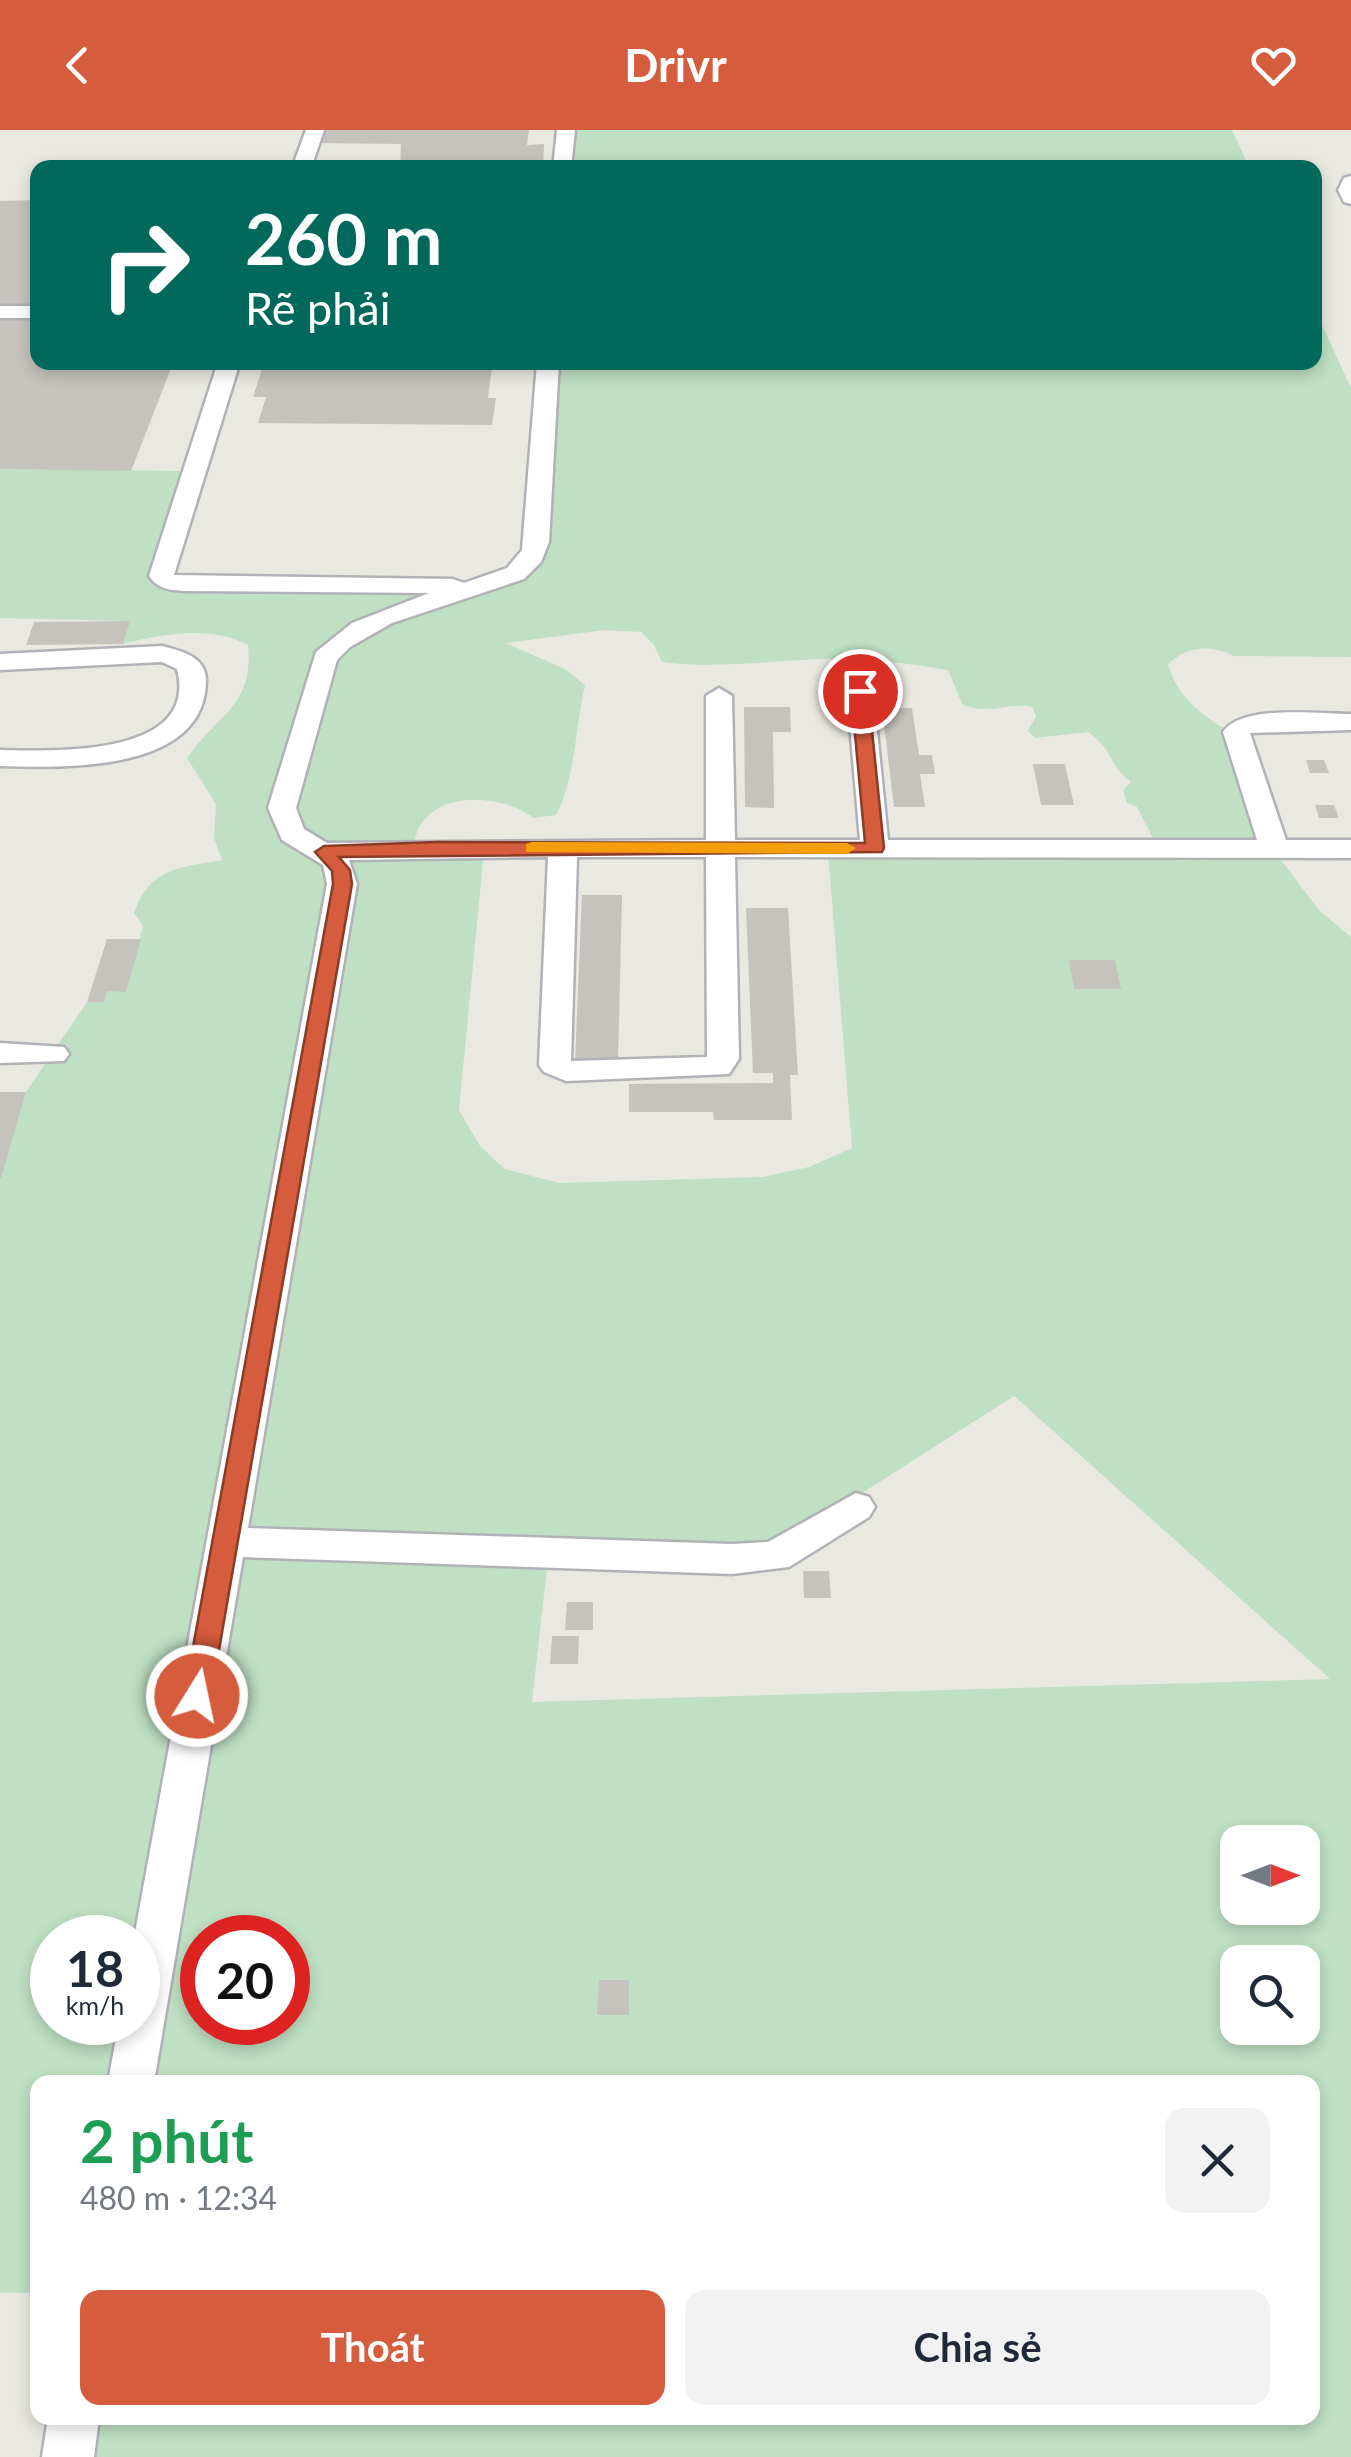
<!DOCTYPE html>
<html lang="vi">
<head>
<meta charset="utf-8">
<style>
  body { margin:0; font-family:Lato,sans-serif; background:#f2f2f3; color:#1f2937; height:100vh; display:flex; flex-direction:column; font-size:38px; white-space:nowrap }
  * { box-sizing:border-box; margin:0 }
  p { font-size:32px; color:#747a83 }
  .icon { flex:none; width:55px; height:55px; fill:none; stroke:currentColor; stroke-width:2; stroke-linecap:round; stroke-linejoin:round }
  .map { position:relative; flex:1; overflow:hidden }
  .panel { position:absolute; left:30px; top:1945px; width:1290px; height:350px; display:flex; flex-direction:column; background:#fff; border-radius:20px; box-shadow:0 5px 15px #0003 }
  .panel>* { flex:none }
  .hud { position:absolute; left:30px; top:30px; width:1292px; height:210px; border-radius:20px; box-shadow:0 5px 15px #0003; background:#00695c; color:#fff; overflow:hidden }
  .needle { width:65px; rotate:90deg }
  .fabs { position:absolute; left:1220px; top:1695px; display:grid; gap:20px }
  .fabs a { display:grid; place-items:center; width:100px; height:100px; border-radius:20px; background:#fff; box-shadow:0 5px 15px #0003; font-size:50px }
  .speed { position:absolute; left:30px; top:1785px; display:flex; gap:20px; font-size:50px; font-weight:700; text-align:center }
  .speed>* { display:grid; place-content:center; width:130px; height:130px; border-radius:50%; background:#fff; box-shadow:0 5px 15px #0003; line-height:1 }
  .speed small { font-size:25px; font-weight:400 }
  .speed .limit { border:15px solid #d22; background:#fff; color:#111 }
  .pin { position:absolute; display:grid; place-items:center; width:85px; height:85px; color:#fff; margin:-42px; border:5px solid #fff; border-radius:50%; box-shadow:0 2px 10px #0007 }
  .me { position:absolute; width:110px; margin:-55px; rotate:10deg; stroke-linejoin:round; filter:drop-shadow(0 0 8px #0008) }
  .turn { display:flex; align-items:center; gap:35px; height:210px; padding:0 50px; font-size:45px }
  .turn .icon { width:130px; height:130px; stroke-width:2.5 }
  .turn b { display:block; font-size:70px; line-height:85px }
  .round { display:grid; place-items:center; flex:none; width:105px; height:105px; border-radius:20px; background:#f2f2f3 }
  .head { display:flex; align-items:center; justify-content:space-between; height:170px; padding:0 50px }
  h1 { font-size:60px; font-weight:700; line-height:75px; color:#1e9e55 }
  .button { display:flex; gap:20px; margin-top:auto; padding:20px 50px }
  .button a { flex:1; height:115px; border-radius:20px; background:#d55c3c; color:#fff; font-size:40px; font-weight:700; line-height:115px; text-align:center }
  .button a+a { background:#f2f2f3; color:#1f2937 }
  header { display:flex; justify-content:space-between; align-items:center; height:130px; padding:0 50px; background:#d55c3c; color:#fff; font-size:45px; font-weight:700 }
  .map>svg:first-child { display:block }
</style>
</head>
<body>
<header><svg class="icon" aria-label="back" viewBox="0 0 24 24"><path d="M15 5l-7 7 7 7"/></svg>Drivr<svg class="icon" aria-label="heart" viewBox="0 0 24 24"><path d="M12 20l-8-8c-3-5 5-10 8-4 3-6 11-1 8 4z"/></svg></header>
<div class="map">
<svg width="1351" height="2327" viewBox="0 0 1351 2327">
  <rect width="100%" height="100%" fill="#eae9e1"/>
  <!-- green -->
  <g fill="#bfe0c3" fill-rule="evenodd">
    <polygon points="570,0 1232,0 1249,37 566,38"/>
    <path d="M1315 180 1351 258V527L1234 526C1210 514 1187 516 1168 534 1177 567 1201 585 1230 602L1267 715 1157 716 1137 677 1127 673 1123 660 1131 652C1108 635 1115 621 1088 602L1035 608 1028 601 1036 586 1032 577C1007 572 987 586 962 574L948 540C900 532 850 526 801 530 754 533 709 538 662 532L654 515 641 502 605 500 506 513 565 539 585 555C575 599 576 645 556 685L534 688C498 662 422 658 414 715L328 718 290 690 330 528 367 497 528 442 552 233 1315 232Z"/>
    <path d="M0 339 190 341 156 447 468 458 335 509 277 679 331 732 138 1862V1808H52V1892L132 1893 122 1952H38L37 2163H0V1047L26 962 87 872H104L107 861H126L143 796 134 783C150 737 179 738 222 730L214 708 216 674 187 628C218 584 254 576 248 515 210 495 163 504 123 514L129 491 0 488Z"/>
    <path d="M484 721 459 980 480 1016 505 1039 559 1053 763 1047 809 1037 852 1018 828 722H1275L1318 779 1351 807V2327H79L85 2288H1312V1952H142L231 1419 548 1429 532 1572 1330 1549 1014 1266 773 1420 233 1406 342 729ZM1238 1712H1302V1778H1238ZM202 1808H288V1892H202ZM1238 1832H1302V1898H1238Z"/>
  </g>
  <!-- building -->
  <g fill="#c6c3be">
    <polygon points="322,0 529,0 527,15 544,14 543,38 400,38 401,14 317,13"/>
    <polygon points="38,70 38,179 0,179 0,71"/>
    <polygon points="0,189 38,190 38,232 172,236 131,341 0,339"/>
    <polygon points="297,232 516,232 515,238 492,237 488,268 496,268 492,295 258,293 266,267 253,267 263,236 296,236"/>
    <polygon points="130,491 123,514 26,515 34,492"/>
    <polygon points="744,577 790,577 791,602 773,602 774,678 745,677"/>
    <polygon points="882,578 912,578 919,625 932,625 935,644 920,644 925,677 894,677"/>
    <polygon points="1306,630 1324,630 1329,643 1310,643"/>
    <polygon points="1033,634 1065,634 1074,675 1041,675"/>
    <polygon points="1315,675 1334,675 1339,688 1319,688"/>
    <polygon points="582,765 622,765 618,932 575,932"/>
    <polygon points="746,778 788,778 798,945 790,945 792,990 714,990 713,982 629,982 629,954 773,953 773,943 753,943"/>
    <polygon points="107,809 141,809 126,862 107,861 104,872 87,872"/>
    <polygon points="1069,830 1115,830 1121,859 1074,859"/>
    <polygon points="0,962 26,962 1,1048 0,1048"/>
    <polygon points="803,1441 829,1441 831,1468 804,1468"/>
    <polygon points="567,1472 593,1472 593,1500 565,1500"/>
    <polygon points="552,1506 579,1506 578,1534 550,1534"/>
    <polygon points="599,1850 629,1850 629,1885 597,1885"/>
  </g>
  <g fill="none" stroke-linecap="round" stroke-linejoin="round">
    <defs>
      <g id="minor">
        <polygon points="306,0 324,0 311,38 292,38"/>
        <polygon points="557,0 575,0 571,38 553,38"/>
        <polygon points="1351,46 1351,74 1344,72 1338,60 1344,48"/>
        <rect x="0" y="176" width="38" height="12"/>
        <path d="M218 232H240L174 445 453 449 464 453 507 438 522 420 537 232H559L549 412 541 432 524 449 392 493 350 517 337 530 296 678 304 699 327 713 706 710V566L719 558 732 566 735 710H860L847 561 860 553 873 561 888 710H1257L1223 602C1242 574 1318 584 1351 584V600L1250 603 1286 710H1351V728L735 727 739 929 729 944 566 951 544 942 539 935 548 727 349 730 357 754 248 1398 732 1414 768 1412 856 1363 869 1367 875 1377 869 1387 789 1437 732 1444 243 1427 154 1952H108L119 1892H138V1808H134L327 754 323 735 282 710 268 678 316 522 352 493 429 463 184 461C169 460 158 459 149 446ZM577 727H706L707 927 571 931Z"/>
        <path d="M162 516C181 521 206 526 206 551 205 643 63 638 0 636V620C52 621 200 628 177 539L162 532 0 540V524Z"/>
        <polygon points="0,913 64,917 69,924 64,931 0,933"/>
        <polygon points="48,2288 99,2288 94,2327 42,2327"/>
      </g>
    </defs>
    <!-- minor casing -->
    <use href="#minor" stroke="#b1b2b7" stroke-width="5"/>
    <!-- minor -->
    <use href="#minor" fill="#fff" fill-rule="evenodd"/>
  </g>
  <!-- route -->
  <polygon fill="#d55c3c" stroke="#8a3c27" stroke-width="2.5" points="860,556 868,561 884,718 882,722 339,727 350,740 352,754 211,1566 207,1574 197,1577 188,1574 184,1566 333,754 332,741 315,722 324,716 438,712 865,713 851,561"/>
  <!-- slow -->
  <polygon fill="#f59e0b" points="532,712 847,713 856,718 847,724 526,722 526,714"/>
</svg>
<div class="fabs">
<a><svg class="needle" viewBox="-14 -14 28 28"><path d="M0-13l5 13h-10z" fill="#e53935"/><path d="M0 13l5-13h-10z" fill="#747a83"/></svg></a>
<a><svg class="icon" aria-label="search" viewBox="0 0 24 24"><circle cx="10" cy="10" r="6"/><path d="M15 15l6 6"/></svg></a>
</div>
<div class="speed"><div>18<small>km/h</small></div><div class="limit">20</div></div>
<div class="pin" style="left:860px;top:561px;background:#d93025"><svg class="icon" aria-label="arrive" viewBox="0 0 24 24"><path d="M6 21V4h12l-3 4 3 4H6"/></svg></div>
<svg class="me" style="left:197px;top:1566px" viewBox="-20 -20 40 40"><circle r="17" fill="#d55c3c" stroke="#fff" stroke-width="3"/><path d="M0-11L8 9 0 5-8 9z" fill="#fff"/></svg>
<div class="hud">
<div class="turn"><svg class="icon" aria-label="right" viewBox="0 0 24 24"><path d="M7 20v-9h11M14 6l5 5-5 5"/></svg><div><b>260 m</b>Rẽ phải</div></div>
</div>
<section class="panel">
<div class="head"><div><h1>2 phút</h1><p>480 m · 12:34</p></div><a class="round"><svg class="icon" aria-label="close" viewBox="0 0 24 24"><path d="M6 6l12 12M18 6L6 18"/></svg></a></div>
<div class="button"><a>Thoát</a><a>Chia sẻ</a></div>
</section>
</div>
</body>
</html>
